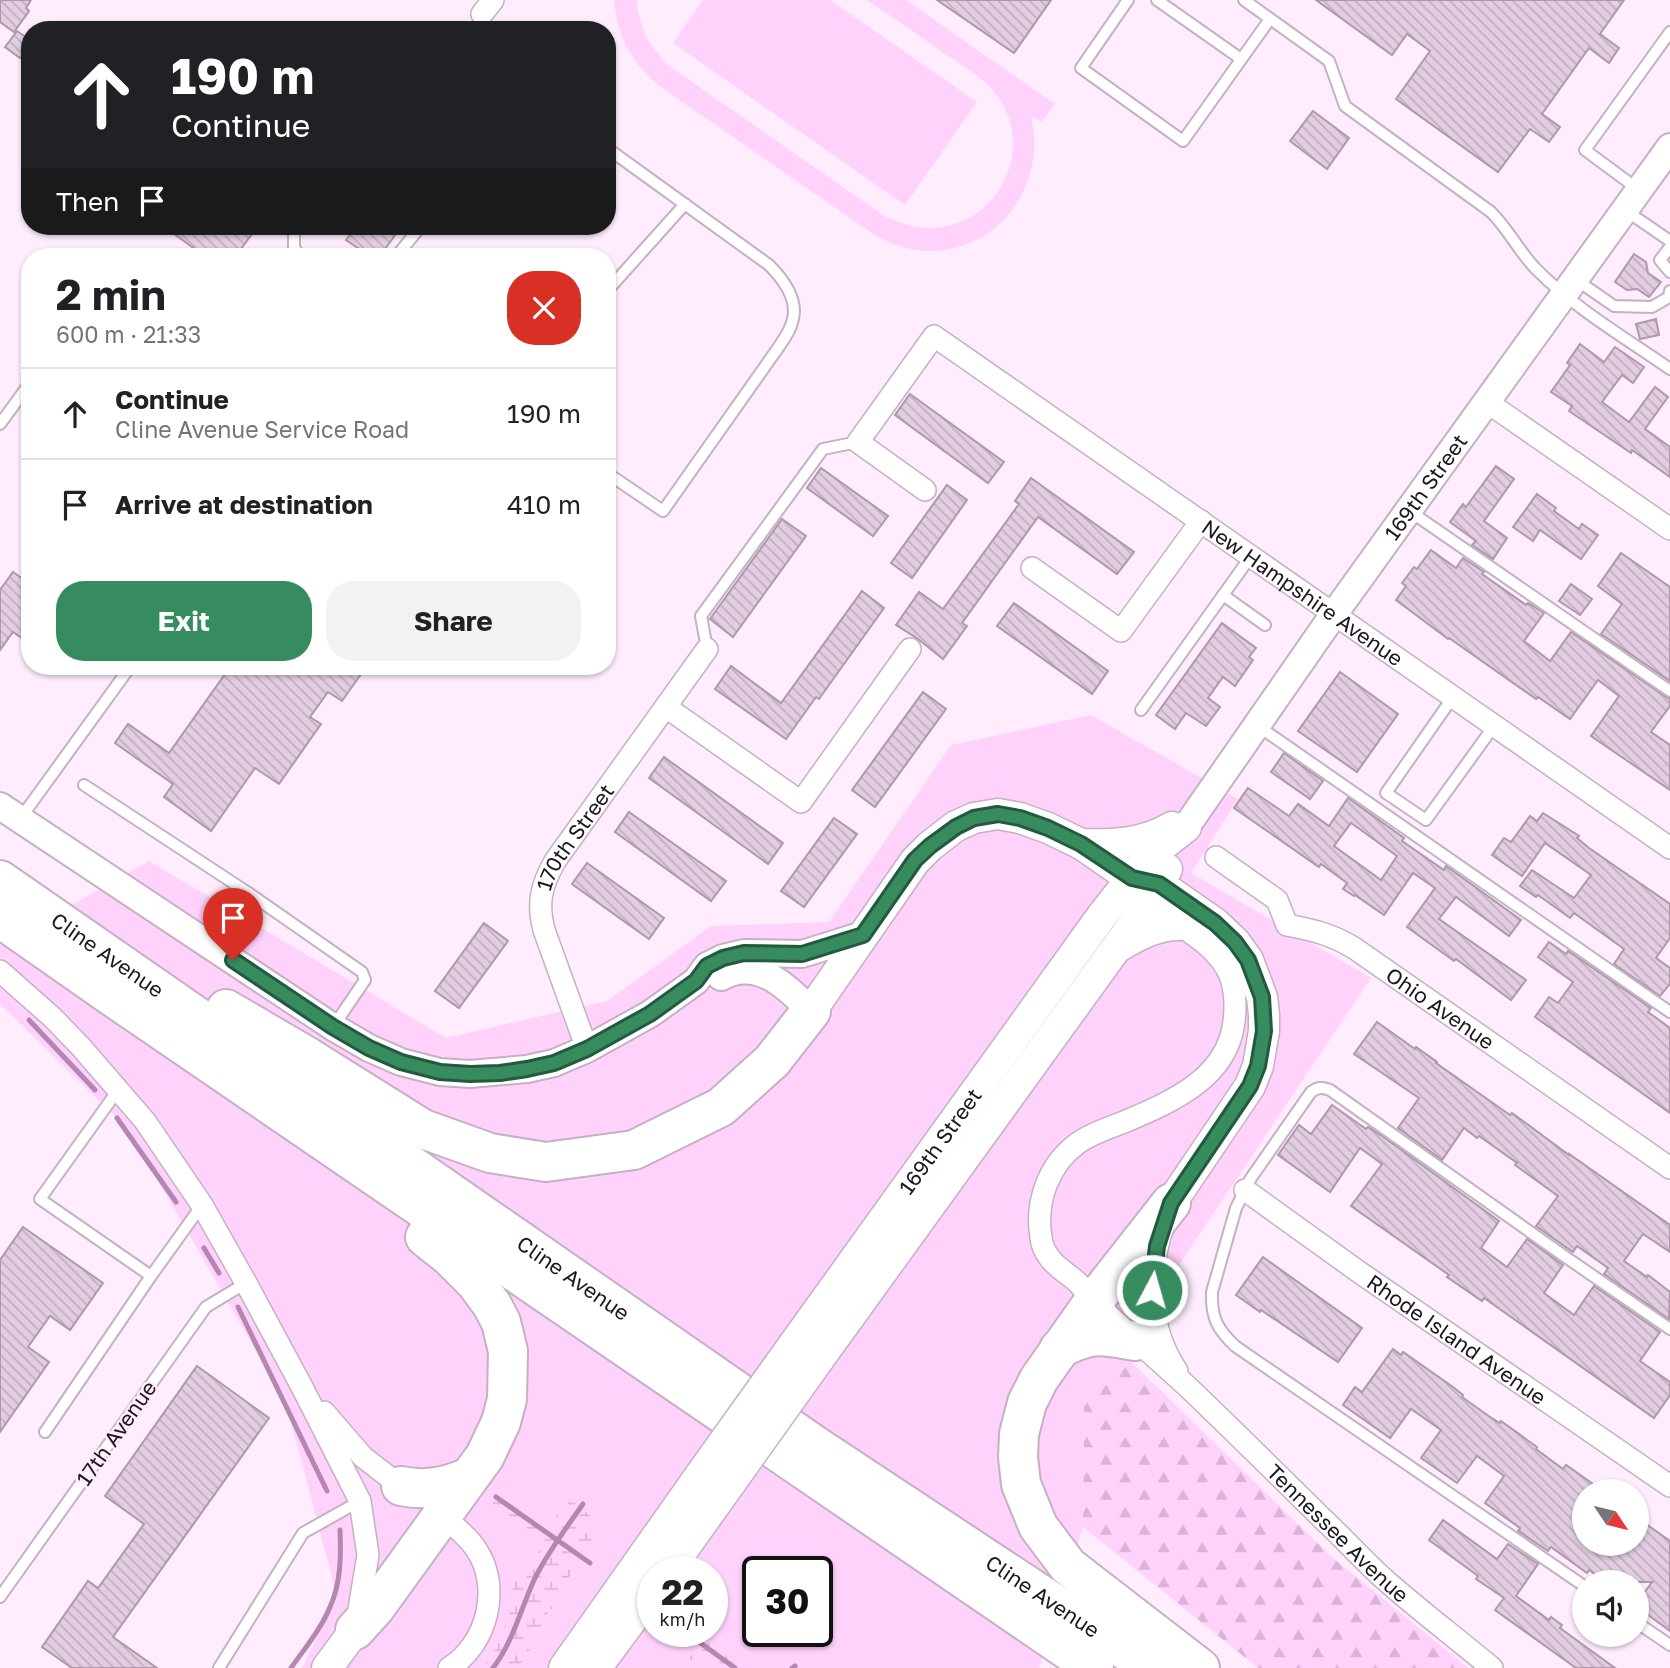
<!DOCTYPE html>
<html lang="en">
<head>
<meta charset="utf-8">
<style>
  body { margin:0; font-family:"Golos Text",sans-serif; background:#f2f2f2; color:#202124; height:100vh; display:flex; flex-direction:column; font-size:26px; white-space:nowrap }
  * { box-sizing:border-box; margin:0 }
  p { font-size:23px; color:#757577 }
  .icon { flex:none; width:38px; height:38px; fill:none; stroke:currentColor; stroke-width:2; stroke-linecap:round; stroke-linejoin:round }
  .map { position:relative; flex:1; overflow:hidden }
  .details { position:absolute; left:21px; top:248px; width:595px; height:427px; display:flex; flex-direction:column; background:#fff; border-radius:28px; box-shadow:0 2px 5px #0004 }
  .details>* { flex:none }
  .guide { position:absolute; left:21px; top:21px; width:595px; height:214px; border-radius:28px; box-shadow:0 2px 5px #0004; background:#202124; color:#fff; overflow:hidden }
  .needle { width:46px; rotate:125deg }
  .buttons { position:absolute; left:1572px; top:1479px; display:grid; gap:14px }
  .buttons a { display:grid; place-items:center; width:77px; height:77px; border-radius:50%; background:#fff; box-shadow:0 2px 5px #0004; font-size:35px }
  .speed { position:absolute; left:637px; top:1556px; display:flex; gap:14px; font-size:35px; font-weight:700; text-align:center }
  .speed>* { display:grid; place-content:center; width:91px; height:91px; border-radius:50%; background:#fff; box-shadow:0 2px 5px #0004; line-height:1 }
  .speed small { font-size:18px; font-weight:400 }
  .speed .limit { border:4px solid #111; border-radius:10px; background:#fff; color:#111 }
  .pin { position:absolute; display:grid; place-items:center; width:60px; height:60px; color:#fff; margin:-72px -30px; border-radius:50% 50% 50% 0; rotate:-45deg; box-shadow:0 0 7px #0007 }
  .pin .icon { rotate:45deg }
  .me { position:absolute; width:77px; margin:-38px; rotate:6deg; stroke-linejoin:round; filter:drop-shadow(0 0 5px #0008) }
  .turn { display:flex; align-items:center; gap:24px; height:147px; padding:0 35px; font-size:32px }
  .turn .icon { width:91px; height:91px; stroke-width:2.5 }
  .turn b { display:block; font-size:49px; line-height:60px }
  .then { display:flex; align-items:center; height:66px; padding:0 35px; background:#0003; gap:14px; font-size:26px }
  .round { display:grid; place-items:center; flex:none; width:74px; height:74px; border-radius:28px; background:#f2f2f2 }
  .head { display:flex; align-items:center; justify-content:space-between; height:119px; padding:0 35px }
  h1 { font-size:42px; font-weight:700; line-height:52px }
  .cta { display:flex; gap:14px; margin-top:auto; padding:14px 35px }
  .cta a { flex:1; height:80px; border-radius:28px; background:#368b5f; color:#fff; font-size:28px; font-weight:700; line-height:80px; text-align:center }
  .cta a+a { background:#f2f2f2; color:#202124 }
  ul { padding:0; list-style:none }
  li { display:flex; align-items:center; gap:21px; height:91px; padding:0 35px; border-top:2px solid #e0e0e0 }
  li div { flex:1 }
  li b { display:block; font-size:26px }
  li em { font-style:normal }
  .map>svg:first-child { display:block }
</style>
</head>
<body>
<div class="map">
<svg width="1670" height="1668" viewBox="0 0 1670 1668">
  <defs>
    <pattern id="forest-firs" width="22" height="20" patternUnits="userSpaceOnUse" patternTransform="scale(1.75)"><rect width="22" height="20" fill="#ffd2fc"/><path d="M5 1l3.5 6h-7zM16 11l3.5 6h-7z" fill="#dab4d8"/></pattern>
    <pattern id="wetland-marsh" width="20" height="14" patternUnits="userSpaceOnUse" patternTransform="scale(1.75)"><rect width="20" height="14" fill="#ffd2fc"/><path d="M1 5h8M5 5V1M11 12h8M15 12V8" fill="none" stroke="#dab4d8"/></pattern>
    <pattern id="building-back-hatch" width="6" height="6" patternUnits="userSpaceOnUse" patternTransform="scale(1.75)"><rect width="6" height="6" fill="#e2cde1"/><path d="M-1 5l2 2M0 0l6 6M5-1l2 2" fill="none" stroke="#c1afc1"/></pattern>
  </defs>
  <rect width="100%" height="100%" fill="#ffedfd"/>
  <!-- green -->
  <g fill="#ffd2fc" fill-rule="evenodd">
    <path d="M614 0H637C639 28 650 49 672 68L883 215C899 223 915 229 934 228 995 225 1033 156 1002 103 989 80 963 66 942 52 917 34 892 17 867 0H906L1055 104 1042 122 1031 116C1048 189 994 260 915 250 899 247 884 241 870 232L658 85C631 62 617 36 614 0Z"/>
    <polygon points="703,0 830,0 977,102 905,205 673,43"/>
    <path d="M1091 715 1238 799 1191 873 1371 978 1084 1407 1083 1527 1039 1668H302L337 1597 286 1403 129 1130 0 1004V946L149 861 446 1038 607 1001 711 926 829 922 951 745ZM653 1572H712V1631H653ZM758 1572H817V1631H758Z"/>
  </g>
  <!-- forest -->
  <polygon fill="url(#forest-firs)" points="1121,1352 1333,1558 1468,1668 1258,1668 1083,1527 1084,1407"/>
  <!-- wetland -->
  <g fill="url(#wetland-marsh)">
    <path d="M501 1494 548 1524 569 1502 576 1503 594 1519C596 1547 576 1568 560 1589L561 1594 556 1605 549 1611 529 1651 518 1668H483C503 1642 512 1608 514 1575L534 1566 538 1555 539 1541 522 1526 499 1514 493 1507V1502Z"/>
    <path d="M712 1627 715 1629C715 1630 711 1639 711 1639 711 1649 745 1663 753 1668H718L706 1661 690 1660 679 1651 686 1650 687 1643 703 1631H712Z"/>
  </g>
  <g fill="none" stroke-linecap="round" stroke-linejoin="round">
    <!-- stream -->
    <g stroke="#b387b1" stroke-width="5">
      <polyline points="29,1020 95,1090"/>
      <polyline points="117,1118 176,1202"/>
      <polyline points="204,1248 219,1273"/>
      <polyline points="238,1307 327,1491"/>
      <polyline points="496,1497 590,1563"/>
      <polyline points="695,1639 735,1668"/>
      <path d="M291 1668C305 1648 321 1629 330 1607 341 1583 341 1556 340 1530"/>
      <path d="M493 1668C513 1642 521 1608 535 1578 548 1552 566 1528 583 1504"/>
      <polyline points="792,1668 795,1666"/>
    </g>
  </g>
  <!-- building -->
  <g fill="url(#building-back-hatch)" stroke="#ad99ab" stroke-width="2" fill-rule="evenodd">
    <polygon points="0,0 31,0 26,8 29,11 14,32 0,22"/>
    <polygon points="937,0 1051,0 1014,53"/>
    <polygon points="1316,0 1624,0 1600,34 1619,48 1609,63 1589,48 1542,114 1560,127 1549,142 1530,129 1498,172 1396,99 1430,51 1407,34 1392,55"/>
    <polygon points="17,31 30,40 30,45 20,58 5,47"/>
    <polygon points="1313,111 1349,138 1327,169 1290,141"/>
    <polygon points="163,226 258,226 235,257 206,257"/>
    <polygon points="357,226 384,226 396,234 379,257 371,257 346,240"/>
    <polygon points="1634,254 1646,262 1648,273 1661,282 1649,297 1637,289 1627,290 1615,282"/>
    <polygon points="1656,319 1659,335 1640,339 1636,324"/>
    <polygon points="1580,344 1604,362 1615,347 1644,367 1633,383 1622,375 1602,402 1629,422 1655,387 1668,397 1645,429 1670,447 1670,477 1632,450 1631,453 1569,411 1572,406 1551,392 1570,365 1567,363"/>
    <polygon points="910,394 1004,462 988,483 895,415"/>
    <polygon points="1496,466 1514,479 1484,521 1507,538 1493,559 1472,545 1476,541 1450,522 1463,504 1466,507"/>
    <polygon points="821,468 888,516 873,536 807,488"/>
    <polygon points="1031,478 1134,552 1117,574 1038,517 962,623 967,626 943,659 918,639 896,625 919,592 943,609 1019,504 1015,501"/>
    <polygon points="947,485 967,500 912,578 891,563"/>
    <polygon points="1537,494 1556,508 1554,511 1579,529 1582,524 1598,535 1581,559 1540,530 1533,541 1513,527"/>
    <polygon points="782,519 806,536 733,637 710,619"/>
    <polygon points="1431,550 1456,568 1463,558 1484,572 1482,574 1526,605 1528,603 1544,613 1524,641 1550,661 1571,632 1666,697 1670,699 1670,706 1651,732 1670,745 1670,790 1591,736 1619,696 1598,680 1570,719 1538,697 1536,699 1449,638 1448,639 1396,600 1406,586 1402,583 1414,567 1417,569"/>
    <polygon points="1621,553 1670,587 1670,681 1601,634 1622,604 1598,586"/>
    <polygon points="13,572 30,584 30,644 13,632 0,650 0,590"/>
    <polygon points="1571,584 1592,599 1580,615 1559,601"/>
    <polygon points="862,591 884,608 819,699 816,697 786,739 715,689 731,666 781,703"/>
    <polygon points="1014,603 1108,671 1092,694 997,626"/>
    <polygon points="1222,623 1256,648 1249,657 1253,660 1235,686 1223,677 1208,698 1220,707 1206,726 1186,713 1175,729 1156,715"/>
    <polygon points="230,667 366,667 342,701 328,692 310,717 321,724 279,784 255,768 211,831 164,797 173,784 115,743 128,724 169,753"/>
    <polygon points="1340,672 1398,714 1357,772 1298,731"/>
    <polygon points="923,692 946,709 875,807 852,790"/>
    <polygon points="1284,753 1323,781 1310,799 1271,772"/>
    <polygon points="664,757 783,843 768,864 649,778"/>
    <path d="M1248 788 1289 816 1298 804 1329 826 1348 798 1404 838 1402 841 1444 870 1446 866 1521 920 1509 936 1456 897 1439 919 1526 980 1511 1000 1456 959 1454 961 1407 927 1435 888 1413 873 1384 915 1355 895 1354 896 1343 889 1347 883 1321 864 1319 867 1234 808ZM1351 823 1397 856 1381 880 1334 846Z"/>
    <polygon points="629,812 726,881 711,901 615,832"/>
    <polygon points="1543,813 1579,836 1577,838 1589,848 1670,904 1670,938 1656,958 1670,968 1670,984 1660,996 1614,964 1624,949 1574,913 1570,918 1538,895 1536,897 1520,886 1532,870 1574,898 1591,875 1545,843 1522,876 1492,855 1504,838 1511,842 1530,816 1537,821"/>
    <polygon points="834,818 857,834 804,907 781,891"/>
    <polygon points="587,863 664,918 649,939 572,884"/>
    <polygon points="484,923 508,941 459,1008 435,991"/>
    <polygon points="1549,942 1566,954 1568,951 1651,1008 1648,1012 1670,1028 1670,1113 1535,1017 1549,997 1558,1003 1573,982 1538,957"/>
    <polygon points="1377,1022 1415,1049 1416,1047 1437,1062 1436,1063 1510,1115 1512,1113 1569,1155 1569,1154 1670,1225 1670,1252 1643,1234 1624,1261 1647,1277 1648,1275 1670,1292 1669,1319 1604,1274 1608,1268 1577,1246 1573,1252 1536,1226 1558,1196 1515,1165 1517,1163 1479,1136 1477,1138 1464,1128 1442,1160 1398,1128 1419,1098 1354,1054"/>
    <polygon points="1332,1105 1366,1129 1368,1127 1385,1138 1499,1221 1481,1248 1507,1267 1527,1239 1563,1265 1544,1293 1574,1315 1594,1286 1660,1332 1640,1361 1670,1382 1670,1395 1654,1418 1484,1298 1482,1301 1447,1277 1449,1275 1351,1206 1382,1164 1360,1148 1330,1192 1278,1155 1299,1125 1311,1134"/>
    <polygon points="23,1227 103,1283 70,1330 50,1316 28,1347 49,1362 0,1432 0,1260"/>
    <polygon points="1263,1257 1362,1328 1338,1362 1261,1310 1260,1312 1236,1295"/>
    <polygon points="1393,1349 1401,1355 1403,1352 1453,1387 1463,1395 1462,1397 1490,1417 1500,1423 1501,1421 1537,1447 1536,1449 1563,1469 1566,1465 1603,1491 1584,1491 1584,1544 1636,1544 1636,1517 1670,1541 1670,1631 1636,1606 1636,1604 1652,1582 1606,1582 1589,1570 1587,1573 1551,1547 1548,1551 1518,1531 1520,1528 1485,1503 1504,1476 1477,1456 1457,1483 1421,1458 1441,1430 1411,1409 1390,1438 1343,1405 1355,1387 1362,1392"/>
    <polygon points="197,1366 269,1418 113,1637 157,1668 72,1668 42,1647 88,1581 98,1588 144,1524 105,1496"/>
    <polygon points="1443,1520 1497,1559 1508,1544 1538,1564 1516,1596 1549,1620 1551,1617 1562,1625 1560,1628 1615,1668 1576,1668 1495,1610 1504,1598 1476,1579 1478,1576 1429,1540"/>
  </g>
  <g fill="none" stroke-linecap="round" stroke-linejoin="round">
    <defs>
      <g id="service">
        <polyline points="1128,0 1081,68 1183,141 1270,19"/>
        <polyline points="1157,0 1241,59"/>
        <path d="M1244 0 1329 61 1345 106 1491 212C1508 229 1519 251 1535 268 1574 308 1624 337 1670 369"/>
        <path d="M607 148 769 265C783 279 798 298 793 319 791 330 784 339 778 348L663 511 607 473"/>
        <polyline points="1639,190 1585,150 1670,32"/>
        <polyline points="1625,210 1670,241"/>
        <polyline points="294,226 294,247 300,257"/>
        <polyline points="1670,247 1660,260 1670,272"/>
        <polyline points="396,257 421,226"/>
        <polyline points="1575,279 1614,306 1652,307 1669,297 1670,291"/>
        <polyline points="607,291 685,204"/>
        <polyline points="0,424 30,383"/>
        <polyline points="1408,510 1670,691"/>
        <polyline points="1223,595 1265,625"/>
        <polyline points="707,649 701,616 823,449 858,442"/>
        <polyline points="1453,697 1386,793 1426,820 1494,726"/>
        <polyline points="1141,710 1251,556"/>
        <polyline points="1258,726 1670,1012"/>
        <polyline points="84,785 250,894 362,972 365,980 333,1027"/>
        <polyline points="20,819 130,667"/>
        <polyline points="213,947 250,894"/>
        <polyline points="118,1090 40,1199 151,1276 202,1205"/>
        <polyline points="45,1432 151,1276"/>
        <path d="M1584 1586 1235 1346C1217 1329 1211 1317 1212 1292L1236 1208 1251 1178 1311 1092C1318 1087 1322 1087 1330 1090L1567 1258 1670 1329"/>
        <polyline points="0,1597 206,1307 246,1283"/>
        <polyline points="1636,1622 1670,1645"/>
        <polyline points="219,1668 303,1533 360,1501"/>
      </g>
      <g id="minor">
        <polyline points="482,14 493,0"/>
        <polyline points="1487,402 1670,529"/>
        <path id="s1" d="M925 490 858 442 934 336 1670 848"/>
        <polyline points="1032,568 1121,631 1201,521"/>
        <polyline points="666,707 801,802 910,649"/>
        <path id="s2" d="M1216 857 1277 900 1287 925C1313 930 1331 934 1354 948L1670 1168"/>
        <path id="s3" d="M1140 890C1163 923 1211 935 1229 973 1236 989 1236 1005 1234 1022 1227 1079 1171 1102 1124 1122 1109 1128 1092 1133 1078 1143 1049 1164 1035 1201 1041 1237 1041 1243 1045 1252 1049 1257 1056 1268 1069 1274 1078 1283 1085 1290 1090 1298 1097 1304 1128 1334 1161 1362 1192 1391 1238 1435 1283 1480 1328 1524 1347 1542 1365 1562 1384 1579 1419 1610 1456 1638 1492 1668"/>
        <polyline points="0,971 52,1017 81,1047 145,1121 202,1205 246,1283 302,1387 360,1501 368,1555 357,1621"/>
        <path id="s4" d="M587 1049 544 930C537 903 541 886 555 861L707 649"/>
        <path id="s5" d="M1245 1190 1359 1272 1670 1486"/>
        <path d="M1163 1227C1147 1275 1148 1328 1177 1371"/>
        <polyline points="324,1412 363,1457 407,1491"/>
        <path d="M436 1512C450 1522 466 1534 476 1549 502 1587 487 1645 449 1668"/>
      </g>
      <g id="tertiary">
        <polyline points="0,806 333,1027 369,1048 401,1062 440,1072 470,1074 527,1069 554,1063 587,1049 650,1014 696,981 707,966 723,958 744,953 802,954 863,935"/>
        <path id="s6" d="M1186 827 1334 614 1670 147"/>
        <path d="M721 977C727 974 732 972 738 971 767 966 792 992 811 1011"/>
      </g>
      <g id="secondary">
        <path d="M1081 844C1115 845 1142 844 1172 827"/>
        <path d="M1120 946C1138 935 1157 925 1179 925"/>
        <polyline points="811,1011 915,861 930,846 956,826 974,818 998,814 1020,818 1048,828 1081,844 1132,879 1159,884 1215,923 1235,942 1248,960 1262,997 1264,1015 1264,1031 1258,1066 1250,1086 1171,1203"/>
        <path id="s7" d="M794 1344 1101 917 1149 856 1186 827"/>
        <polyline points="819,1359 1140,915 1167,869"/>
        <polyline points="667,1572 732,1481"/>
        <polyline points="327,1668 355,1630"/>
        <polyline points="564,1668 706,1467"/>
        <polyline points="596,1668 653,1591"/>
      </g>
      <g id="motorway">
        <path id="s8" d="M0 880 816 1446 1152 1668"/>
        <polyline points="0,918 110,995 1094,1668"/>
        <polyline points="226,1009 308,1057 423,1129 490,1153 546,1162 634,1150 721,1107 772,1061 811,1011"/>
        <polyline points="1171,1203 1094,1301 1039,1379 1027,1403 1019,1434 1018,1457 1021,1484 1038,1526 1068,1566 1200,1668"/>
        <path d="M1059 1349C1092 1332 1099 1335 1135 1341"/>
        <path d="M401 1486C426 1491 446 1487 469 1477"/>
        <polyline points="355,1630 375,1608 485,1456 501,1422 507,1399 508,1351 501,1322 492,1305 476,1283 449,1256 425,1237"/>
      </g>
    </defs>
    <!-- service casing -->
    <use href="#service" stroke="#c5b0c4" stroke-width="14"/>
    <!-- minor casing -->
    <use href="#minor" stroke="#c5b0c4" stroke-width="24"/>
    <!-- tertiary casing -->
    <use href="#tertiary" stroke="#c5b0c4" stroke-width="30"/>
    <!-- secondary casing -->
    <use href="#secondary" stroke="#c5b0c4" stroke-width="33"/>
    <!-- motorway casing -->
    <use href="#motorway" stroke="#c5b0c4" stroke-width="42"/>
    <!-- service -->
    <use href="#service" stroke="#fff" stroke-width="10"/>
    <!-- minor -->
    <use href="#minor" stroke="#fff" stroke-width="21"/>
    <!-- tertiary -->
    <use href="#tertiary" stroke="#fff" stroke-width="26"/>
    <!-- secondary -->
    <use href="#secondary" stroke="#fff" stroke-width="30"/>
    <!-- motorway -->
    <use href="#motorway" stroke="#fff" stroke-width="38"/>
    <defs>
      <g id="secondary-bridge">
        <polyline points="706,1467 794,1344"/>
        <polyline points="732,1481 819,1359"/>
      </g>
    </defs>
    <!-- secondary-bridge casing -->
    <use href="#secondary-bridge" stroke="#c5b0c4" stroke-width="33" stroke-linecap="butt"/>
    <!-- secondary-bridge -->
    <use href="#secondary-bridge" stroke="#fff" stroke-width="30"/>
  </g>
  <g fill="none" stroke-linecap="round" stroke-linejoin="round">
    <defs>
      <polyline id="route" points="233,960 333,1027 369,1048 401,1062 440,1072 470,1074 500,1073 527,1069 554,1063 587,1049 650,1014 696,981 707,966 723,958 744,953 802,954 863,935 915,860 930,846 956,827 974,818 998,814 1020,818 1048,828 1081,844 1132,878 1159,884 1215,923 1235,942 1248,960 1262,997 1264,1031 1258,1066 1250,1086 1171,1203 1157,1246 1152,1290"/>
    </defs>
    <!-- route casing -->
    <use href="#route" stroke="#235a3e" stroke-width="18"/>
    <!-- route -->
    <use href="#route" stroke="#368b5f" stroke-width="12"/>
  </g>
  <g text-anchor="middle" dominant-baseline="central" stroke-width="5" stroke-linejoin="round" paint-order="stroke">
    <!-- street labels -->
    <g font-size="21" fill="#1e161d" stroke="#ffedfd">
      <text stroke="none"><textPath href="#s6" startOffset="416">169th Street</textPath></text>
      <text stroke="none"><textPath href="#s1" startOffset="662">New Hampshire Avenue</textPath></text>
      <text stroke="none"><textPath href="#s4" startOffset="229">170th Street</textPath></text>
      <text stroke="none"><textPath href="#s8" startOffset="131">Cline Avenue</textPath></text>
      <text stroke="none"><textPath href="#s2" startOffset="278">Ohio Avenue</textPath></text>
      <text stroke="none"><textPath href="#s7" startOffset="250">169th Street</textPath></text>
      <text stroke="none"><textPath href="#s8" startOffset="698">Cline Avenue</textPath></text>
      <text stroke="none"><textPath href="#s5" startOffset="259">Rhode Island Avenue</textPath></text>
      <text transform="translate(116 1433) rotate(-55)">17th Avenue</text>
      <text stroke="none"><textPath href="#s3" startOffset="908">Tennessee Avenue</textPath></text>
      <text stroke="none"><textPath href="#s8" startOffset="1265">Cline Avenue</textPath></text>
    </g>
  </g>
</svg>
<div class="buttons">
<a><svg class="needle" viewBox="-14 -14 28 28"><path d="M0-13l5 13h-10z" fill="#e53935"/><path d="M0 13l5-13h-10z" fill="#757577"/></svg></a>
<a><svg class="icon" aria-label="sound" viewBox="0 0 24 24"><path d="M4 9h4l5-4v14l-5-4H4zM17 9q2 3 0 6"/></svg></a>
</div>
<div class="speed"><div>22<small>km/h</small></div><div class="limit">30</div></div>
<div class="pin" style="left:233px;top:960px;background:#d93025"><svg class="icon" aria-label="arrive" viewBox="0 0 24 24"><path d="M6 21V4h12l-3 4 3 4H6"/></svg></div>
<svg class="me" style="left:1152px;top:1290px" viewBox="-20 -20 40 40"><circle r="17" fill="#368b5f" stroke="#fff" stroke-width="3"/><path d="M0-11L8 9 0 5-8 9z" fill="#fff"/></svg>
<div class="guide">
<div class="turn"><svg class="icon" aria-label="ahead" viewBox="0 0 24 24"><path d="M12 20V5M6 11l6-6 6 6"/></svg><div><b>190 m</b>Continue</div></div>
<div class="then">Then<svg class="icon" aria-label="arrive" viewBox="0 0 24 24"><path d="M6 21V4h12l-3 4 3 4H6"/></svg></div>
</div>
<section class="details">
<div class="head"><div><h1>2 min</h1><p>600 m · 21:33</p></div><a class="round" style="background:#d93025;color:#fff"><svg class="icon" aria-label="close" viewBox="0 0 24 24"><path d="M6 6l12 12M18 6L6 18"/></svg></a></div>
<ul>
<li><svg class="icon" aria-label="ahead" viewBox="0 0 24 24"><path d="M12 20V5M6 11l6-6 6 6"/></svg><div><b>Continue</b><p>Cline Avenue Service Road</p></div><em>190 m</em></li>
<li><svg class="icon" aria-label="arrive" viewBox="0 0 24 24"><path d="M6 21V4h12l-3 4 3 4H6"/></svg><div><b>Arrive at destination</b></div><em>410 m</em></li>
</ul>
<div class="cta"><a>Exit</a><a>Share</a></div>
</section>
</div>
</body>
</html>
